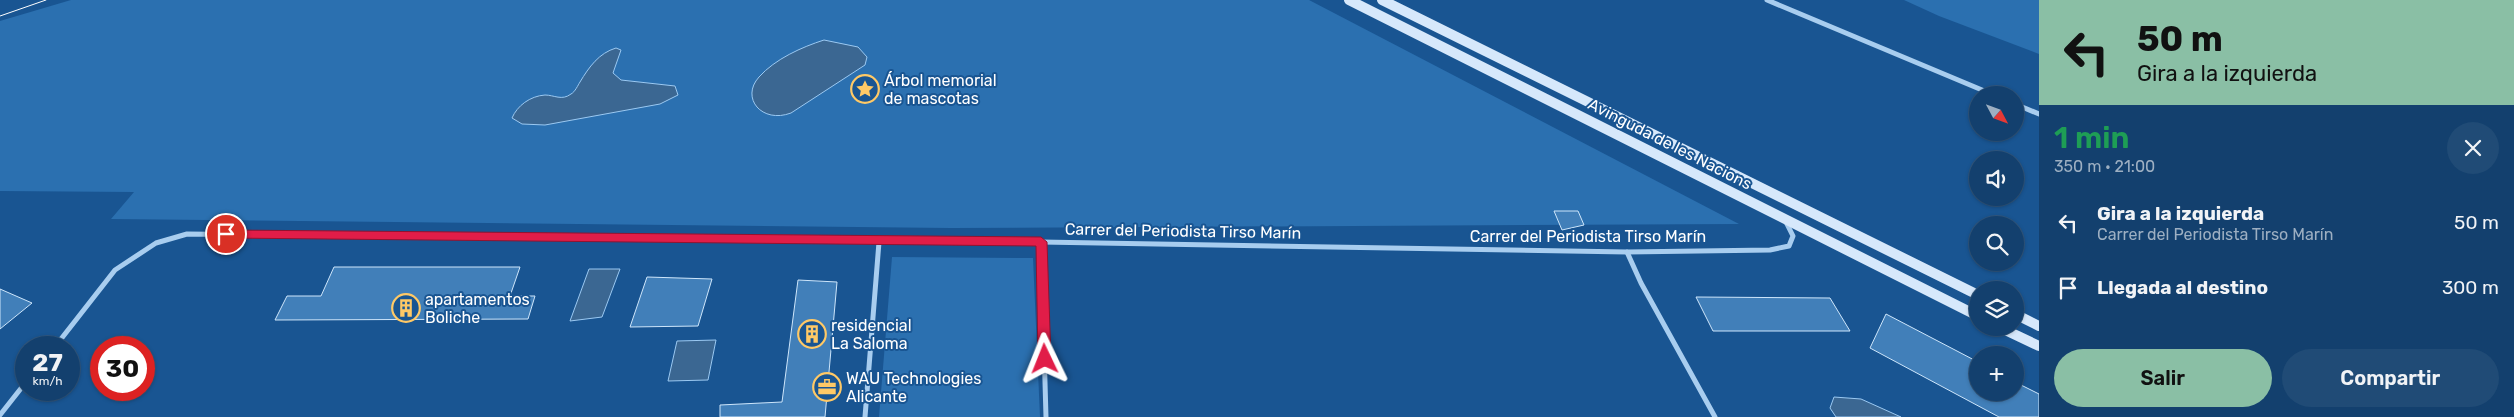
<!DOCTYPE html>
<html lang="es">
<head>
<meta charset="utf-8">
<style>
  body { margin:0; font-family:Rubik,sans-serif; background:#204b76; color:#f1f3f6; height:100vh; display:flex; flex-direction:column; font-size:19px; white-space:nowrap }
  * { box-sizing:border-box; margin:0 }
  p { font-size:16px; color:#9dafc2 }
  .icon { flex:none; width:28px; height:28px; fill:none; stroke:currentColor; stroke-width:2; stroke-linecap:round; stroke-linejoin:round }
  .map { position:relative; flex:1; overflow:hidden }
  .drawer { display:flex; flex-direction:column; background:#13406e; width:475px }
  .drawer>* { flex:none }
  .hud { background:#8abfa5; color:#111; overflow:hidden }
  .needle { width:32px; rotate:131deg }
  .fabs { position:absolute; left:1969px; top:86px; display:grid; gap:10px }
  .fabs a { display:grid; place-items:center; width:55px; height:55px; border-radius:50%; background:#13406e; box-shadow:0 1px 4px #0004,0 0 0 1px #325981; font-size:25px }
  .speed { position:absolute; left:15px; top:336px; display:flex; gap:10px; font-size:25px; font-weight:700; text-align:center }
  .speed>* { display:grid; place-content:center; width:65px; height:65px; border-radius:50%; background:#13406e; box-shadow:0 1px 4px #0004,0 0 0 1px #325981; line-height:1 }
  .speed small { font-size:12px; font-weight:400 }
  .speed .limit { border:8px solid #d22; background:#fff; color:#111 }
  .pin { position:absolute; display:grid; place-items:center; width:42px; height:42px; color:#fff; margin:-21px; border:2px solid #fff; border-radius:50%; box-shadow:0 1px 5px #0007 }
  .me { position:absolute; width:55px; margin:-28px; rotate:358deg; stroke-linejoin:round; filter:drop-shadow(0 0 4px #0008) }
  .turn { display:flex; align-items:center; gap:18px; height:105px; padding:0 15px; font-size:22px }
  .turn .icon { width:65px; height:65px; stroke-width:2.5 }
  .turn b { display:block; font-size:35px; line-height:42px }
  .round { display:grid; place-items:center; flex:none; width:52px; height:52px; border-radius:26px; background:#204b76 }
  .overview { display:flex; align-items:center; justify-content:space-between; height:85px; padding:0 15px }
  h1 { font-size:30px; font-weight:600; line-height:38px; color:#1e9e55 }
  .cta { display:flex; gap:10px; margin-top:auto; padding:10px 15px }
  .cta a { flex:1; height:58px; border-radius:30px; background:#8abfa5; color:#111; font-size:20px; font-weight:600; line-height:58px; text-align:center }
  .cta a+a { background:#204b76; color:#f1f3f6 }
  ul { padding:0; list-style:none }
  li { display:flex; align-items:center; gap:15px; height:65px; padding:0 15px }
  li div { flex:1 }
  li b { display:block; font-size:19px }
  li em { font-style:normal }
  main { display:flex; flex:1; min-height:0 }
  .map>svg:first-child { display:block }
</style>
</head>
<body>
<main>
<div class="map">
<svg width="2039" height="417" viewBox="0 0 2039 417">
  <rect width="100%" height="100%" fill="#195592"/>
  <!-- green -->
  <g fill="#2b70b0">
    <polygon points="71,0 1309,0 1739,224 951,228 111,219 134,192 0,191 0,21"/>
    <polygon points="1904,0 2039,0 2039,54 1939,16"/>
    <polygon points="892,257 1033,258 1040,417 879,417"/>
  </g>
  <!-- water -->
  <g fill="#3b6792" stroke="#9bc9f2">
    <path d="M824 40 858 47 867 57 865 65 791 113C762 124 740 98 759 77 775 59 802 47 824 40Z"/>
    <path d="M616 48 621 50 613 73 621 80 675 86 678 95 660 104 545 125 522 124 512 118C517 106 530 96 545 95 554 95 562 101 571 94 575 92 578 85 580 82 589 67 599 53 616 48Z"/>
    <polygon points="589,269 620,269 602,317 570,321"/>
    <polygon points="716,340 708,380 668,381 677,341"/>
    <polygon points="1834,397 1861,399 1901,417 1836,417 1830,408"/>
  </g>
  <!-- building -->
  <g fill="#417fb9" stroke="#cee6fb">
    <polygon points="1554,211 1578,211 1584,225 1562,230"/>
    <polygon points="334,267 520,267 510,296 535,296 528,319 275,320 287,296 321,296"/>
    <polygon points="647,277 712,279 698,326 630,327"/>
    <polygon points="798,280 837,282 825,417 720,417 720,405 782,402"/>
    <polygon points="0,289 32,303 0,329"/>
    <polygon points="1696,297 1830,298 1850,331 1713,331"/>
    <polygon points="1886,314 1978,362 1978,392 2015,392 2015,382 2039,394 2039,417 1999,417 1870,348"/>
  </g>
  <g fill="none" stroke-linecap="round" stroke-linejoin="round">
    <!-- street -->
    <g stroke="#a8cdef" stroke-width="5">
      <polyline points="1767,0 1994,95"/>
      <polyline points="2015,104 2039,114"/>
      <polyline points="1041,242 1046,417"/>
      <polyline points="1627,252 1641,283 1715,417"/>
      <polyline points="54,348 115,270 156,243 187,234 1041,242 1627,252 1770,250 1789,246 1793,236 1786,222"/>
      <polyline points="0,415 26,382"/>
      <polyline points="865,417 879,242"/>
    </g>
    <!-- secondary -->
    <g stroke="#d6e8fb" stroke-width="10">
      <polyline points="1349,0 1978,316"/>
      <polyline points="1382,0 1978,295"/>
      <polyline points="2015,314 2039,326"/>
      <polyline points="2001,328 2039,346"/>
    </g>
    <!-- tram -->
    <polyline stroke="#fff" stroke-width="1" points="0,16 46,0"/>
  </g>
  <!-- route -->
  <polygon fill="#e11d48" stroke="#92132f" points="226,230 1041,237 1047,242 1051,359 1045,364 1038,359 1036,246 226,238 221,234"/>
  <!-- icons -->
  <defs>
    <symbol id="sight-ring" viewBox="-11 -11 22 22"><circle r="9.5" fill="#195592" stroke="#ffc966" stroke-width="1.5"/><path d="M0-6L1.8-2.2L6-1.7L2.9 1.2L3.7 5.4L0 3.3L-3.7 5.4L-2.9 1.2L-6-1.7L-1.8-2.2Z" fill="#ffc966"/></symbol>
    <symbol id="building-ring" viewBox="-11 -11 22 22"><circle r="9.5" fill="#195592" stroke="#ffc966" stroke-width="1.5"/><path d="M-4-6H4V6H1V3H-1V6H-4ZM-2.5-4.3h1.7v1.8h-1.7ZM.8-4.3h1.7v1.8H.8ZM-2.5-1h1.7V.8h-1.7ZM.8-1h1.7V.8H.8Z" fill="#ffc966"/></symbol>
    <symbol id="office-ring" viewBox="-11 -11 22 22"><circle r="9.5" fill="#195592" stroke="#ffc966" stroke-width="1.5"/><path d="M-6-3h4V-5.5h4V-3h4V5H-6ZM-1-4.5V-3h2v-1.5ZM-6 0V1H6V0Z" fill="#ffc966"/></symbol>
  </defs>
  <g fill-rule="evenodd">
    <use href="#sight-ring" x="849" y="73" width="32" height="32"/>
    <use href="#building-ring" x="390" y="292" width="32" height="32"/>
    <use href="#building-ring" x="796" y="318" width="32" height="32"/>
    <use href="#office-ring" x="811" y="371" width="32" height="32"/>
  </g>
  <g text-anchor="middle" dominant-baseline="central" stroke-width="4" stroke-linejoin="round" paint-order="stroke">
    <!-- poi labels -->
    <g font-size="16" fill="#fff" stroke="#195592" text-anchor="start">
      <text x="884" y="80">Árbol memorial<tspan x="884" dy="18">de mascotas</tspan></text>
      <text x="425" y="299">apartamentos<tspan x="425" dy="18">Boliche</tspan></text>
      <text x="831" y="325">residencial<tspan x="831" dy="18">La Saloma</tspan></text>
      <text x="846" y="378">WAU Technologies<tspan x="846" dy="18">Alicante</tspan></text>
    </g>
    <!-- street labels -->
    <g font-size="16" fill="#fff" stroke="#195592">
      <text transform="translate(1670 144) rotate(27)">Avinguda de les Nacions</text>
      <text transform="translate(1183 231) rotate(1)">Carrer del Periodista Tirso Marín</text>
      <text x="1588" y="236">Carrer del Periodista Tirso Marín</text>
    </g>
  </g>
</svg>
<div class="fabs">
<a><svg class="needle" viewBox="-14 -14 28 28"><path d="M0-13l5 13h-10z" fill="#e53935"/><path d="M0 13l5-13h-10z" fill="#9dafc2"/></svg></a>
<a><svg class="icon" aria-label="sound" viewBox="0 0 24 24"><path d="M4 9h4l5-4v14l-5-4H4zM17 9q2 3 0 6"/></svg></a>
<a><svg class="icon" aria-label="search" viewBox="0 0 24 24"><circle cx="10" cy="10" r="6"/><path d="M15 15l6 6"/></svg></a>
<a><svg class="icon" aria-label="layers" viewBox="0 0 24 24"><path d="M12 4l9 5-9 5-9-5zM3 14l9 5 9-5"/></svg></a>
<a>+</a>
</div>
<div class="speed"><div>27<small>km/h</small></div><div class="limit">30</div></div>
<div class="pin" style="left:226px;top:234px;background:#d93025"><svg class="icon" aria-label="arrive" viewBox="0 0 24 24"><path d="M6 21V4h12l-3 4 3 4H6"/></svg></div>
<svg class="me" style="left:1045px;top:359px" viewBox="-20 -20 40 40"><path d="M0-17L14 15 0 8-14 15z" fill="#e11d48" stroke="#fff" stroke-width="4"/></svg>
</div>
<section class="drawer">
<div class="hud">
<div class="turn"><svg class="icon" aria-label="left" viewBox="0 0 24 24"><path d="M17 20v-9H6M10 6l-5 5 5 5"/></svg><div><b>50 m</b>Gira a la izquierda</div></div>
</div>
<div class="overview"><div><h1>1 min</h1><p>350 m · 21:00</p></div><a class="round"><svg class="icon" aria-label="close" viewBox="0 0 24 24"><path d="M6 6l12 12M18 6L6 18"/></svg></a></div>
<ul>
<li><svg class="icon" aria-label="left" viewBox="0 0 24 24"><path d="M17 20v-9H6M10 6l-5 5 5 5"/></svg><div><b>Gira a la izquierda</b><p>Carrer del Periodista Tirso Marín</p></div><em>50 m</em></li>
<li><svg class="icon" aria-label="arrive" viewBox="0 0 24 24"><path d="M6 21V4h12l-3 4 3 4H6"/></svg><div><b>Llegada al destino</b></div><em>300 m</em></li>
</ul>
<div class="cta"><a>Salir</a><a>Compartir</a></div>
</section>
</main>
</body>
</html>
